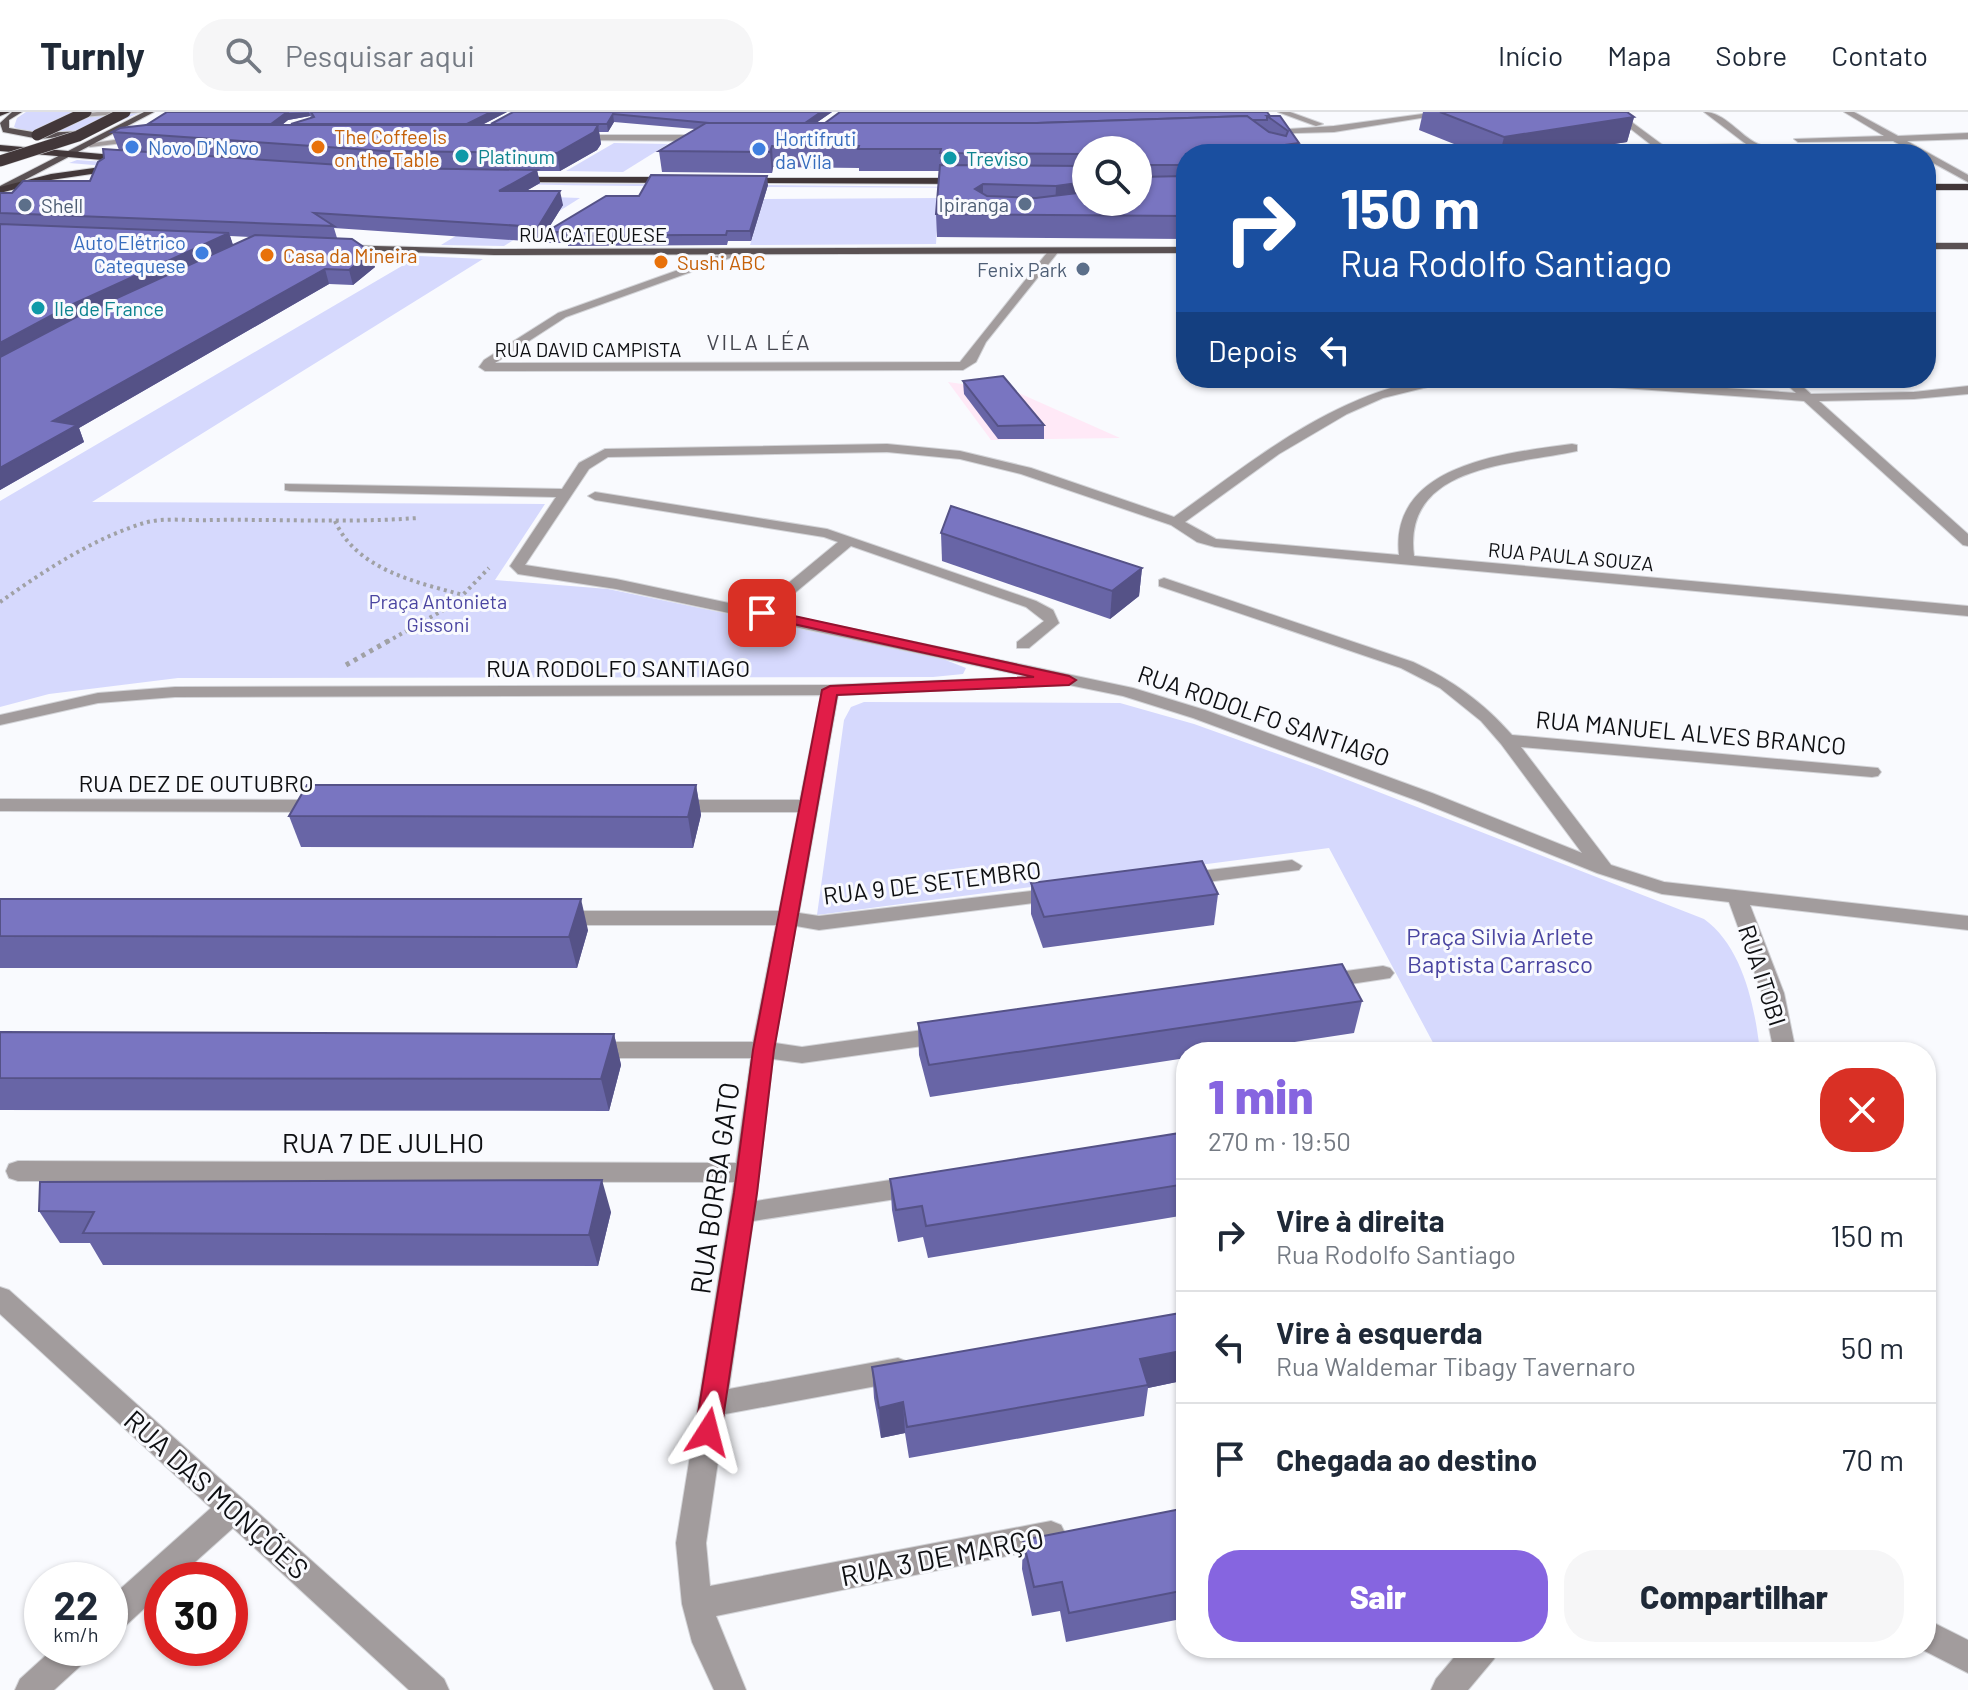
<!DOCTYPE html>
<html lang="pt">
<head>
<meta charset="utf-8">
<style>
  body { margin:0; font-family:Barlow,sans-serif; background:#f6f6f7; color:#1f2937; height:100vh; display:flex; flex-direction:column; font-size:30px; white-space:nowrap }
  * { box-sizing:border-box; margin:0 }
  p { font-size:26px; color:#747a83 }
  .icon { flex:none; width:44px; height:44px; fill:none; stroke:currentColor; stroke-width:2; stroke-linecap:round; stroke-linejoin:round }
  .map { position:relative; flex:1; overflow:hidden }
  .side { position:absolute; left:1176px; top:930px; width:760px; height:616px; display:flex; flex-direction:column; background:#fff; border-radius:32px; box-shadow:0 2px 6px #0004 }
  .side>* { flex:none }
  .guide { position:absolute; left:1176px; top:32px; width:760px; height:244px; border-radius:32px; box-shadow:0 2px 6px #0004; background:#1a4fa0; color:#fff; overflow:hidden }
  .buttons { position:absolute; left:1072px; top:24px; display:grid; gap:16px }
  .buttons a { display:grid; place-items:center; width:80px; height:80px; border-radius:50%; background:#fff; box-shadow:0 2px 6px #0004; font-size:40px }
  .speed { position:absolute; left:24px; top:1450px; display:flex; gap:16px; font-size:40px; font-weight:700; text-align:center }
  .speed>* { display:grid; place-content:center; width:104px; height:104px; border-radius:50%; background:#fff; box-shadow:0 2px 6px #0004; line-height:1 }
  .speed small { font-size:20px; font-weight:400 }
  .speed .limit { border:12px solid #d22; background:#fff; color:#111 }
  .pin { position:absolute; display:grid; place-items:center; width:68px; height:68px; color:#fff; margin:-34px; border-radius:16px; box-shadow:0 4px 12px #0006 }
  .me { position:absolute; width:88px; margin:-44px; rotate:9deg; stroke-linejoin:round; filter:drop-shadow(0 0 6px #0008) }
  .turn { display:flex; align-items:center; gap:28px; height:168px; padding:0 32px; font-size:36px }
  .turn .icon { width:104px; height:104px; stroke-width:2.5 }
  .turn b { display:block; font-size:56px; line-height:68px }
  .then { display:flex; align-items:center; height:76px; padding:0 32px; background:#0003; gap:16px; font-size:30px }
  .round { display:grid; place-items:center; flex:none; width:84px; height:84px; border-radius:32px; background:#f6f6f7 }
  .head { display:flex; align-items:center; justify-content:space-between; height:136px; padding:0 32px }
  h1 { font-size:48px; font-weight:800; line-height:60px; color:#8665e0 }
  .primary-button { display:flex; gap:16px; margin-top:auto; padding:16px 32px }
  .primary-button a { flex:1; height:92px; border-radius:32px; background:#8665e0; color:#fff; font-size:32px; font-weight:800; line-height:92px; text-align:center }
  .primary-button a+a { background:#f6f6f7; color:#1f2937 }
  ul { padding:0; list-style:none }
  li { display:flex; align-items:center; gap:24px; height:112px; padding:0 32px; border-top:2px solid #e0e1e3 }
  li div { flex:1 }
  li b { display:block; font-size:30px }
  li em { font-style:normal }
  header { display:flex; align-items:center; gap:48px; box-sizing:border-box; height:112px; padding:0 40px; background:#fff; border-bottom:2px solid #e0e1e3 }
  header strong { font-size:38px }
  nav { display:flex; gap:44px; margin-inline-start:auto; font-size:28px }
  .search { width:560px; height:72px; background:#f6f6f7; display:flex; align-items:center; gap:20px; box-sizing:border-box; padding:0 28px; border-radius:32px; color:#747a83; font-size:30px }
  .map>svg:first-child { display:block }
</style>
</head>
<body>
<header>
<strong>Turnly</strong>
<div class="search"><svg class="icon" aria-label="search" viewBox="0 0 24 24"><circle cx="10" cy="10" r="6"/><path d="M15 15l6 6"/></svg>Pesquisar aqui</div>
<nav><a>Início</a><a>Mapa</a><a>Sobre</a><a>Contato</a></nav>
</header>
<div class="map">
<svg width="1968" height="1578" viewBox="0 0 1968 1578">
  <rect width="100%" height="100%" fill="#f9fafe"/>
  <!-- medical -->
  <polygon fill="#ffe9f7" points="992,269 1120,326 991,328 948,270 969,273"/>
  <!-- green -->
  <g fill="#d6d9fd">
    <path d="M26 0H140C110 17 47 33 14 15L17 6Z"/>
    <polygon points="614,31 668,32 623,60 566,59"/>
    <path d="M77 48 295 64 420 70 1086 76C747 74 408 79 69 51Z"/>
    <polygon points="521,84 580,86 504,134 441,133"/>
    <polygon points="939,86 936,132 750,133 764,87"/>
    <polygon points="419,144 483,147 92,390 545,392 495,468 608,477 938,545 966,556 963,562 933,565 178,566 49,582 0,595 0,389"/>
    <path d="M864 590 1120 591 1194 612 1317 656 1704 807C1743 835 1755 895 1760 940H1438L1329 736 817 803 844 608 851 595Z"/>
  </g>
  <g fill="none" stroke-linecap="round" stroke-linejoin="round">
    <defs>
      <g id="minor">
        <polygon points="97,0 142,0 71,6 67,4"/>
        <polygon points="1278,0 1290,0 1323,12 1316,14"/>
        <polygon points="1437,0 1458,0 1334,20 1263,22 1259,19 1334,14"/>
        <path d="M1609 0H1618L1664 34 1746 32 1704 0C1725 0 1740 24 1758 32 1775 40 1798 36 1816 35L1820 38 1774 42 1755 37 1663 42Z"/>
        <polygon points="1844,0 1854,0 1898,24 1968,21 1968,27 1907,29 1968,63 1968,70 1926,47 1926,42 1918,42 1893,29 1798,30 1794,27 1884,24"/>
        <polygon points="576,23 708,23 712,26 708,29 573,28"/>
        <polygon points="143,24 140,29 90,35 86,32"/>
        <polygon points="1050,137 1059,139 986,230 976,250 963,258 485,259 479,255 484,248 558,201 734,138 738,139 738,143 566,205 495,251 960,250"/>
        <path d="M1434 266H1464L1383 286 1347 302 1279 342 1185 410 1216 427 1399 443C1389 352 1506 341 1572 332L1577 333V339C1514 353 1402 352 1414 444L1968 494V504L1215 435 1197 430 1171 413 1021 362 960 347 887 340 608 345 589 357 525 453 616 467 757 497 838 430 824 425 595 388 588 384 595 380 827 417 1036 489 1053 498 1059 511 1029 536H1017V530L1044 509 1026 495 851 434 772 500 1133 576 1205 598 1432 681 1582 741 1501 632 1481 609 1440 576 1401 556 1159 474V468L1164 466 1413 550C1452 568 1483 590 1512 623L1878 656 1881 660 1878 664 1872 665 1521 635 1611 753 1664 770 1968 804V818L1750 793 1784 881 1796 940H1774L1762 881 1729 790 1662 782 1597 761 1418 689 1193 606 1123 584 1069 573 838 583 799 801 819 804 1057 776 1067 782 1057 788 819 818 796 814 775 931 802 935 944 915 952 917 955 923 952 929 944 931 802 951 773 947 756 1089 916 1064 925 1067 928 1074 925 1081 916 1084 753 1109 729 1277 898 1246 908 1250 912 1258 908 1266 898 1270 725 1302 706 1431 710 1474 1051 1409 1061 1413 1066 1423 1061 1433 716 1504 746 1578H714L692 1530 682 1492 676 1431 734 1070 18 1069 9 1066 6 1059 9 1052 18 1049 736 1051 751 946H589L581 944 578 938 581 932 589 930H753L776 813H559L549 806 559 799H779L798 700H672L663 694 672 688H800L821 583 175 585 98 591 0 613V603L98 581 175 575 830 573 1030 565 616 477 518 462 510 454 556 385 290 379 285 378V372L562 377 579 351 605 337 887 332 960 339 1031 356 1174 405C1254 348 1334 281 1434 266Z"/>
        <polygon points="1535,266 1585,266 1796,281 1780,266 1793,266 1811,282 1914,280 1968,274 1968,282 1914,287 1819,289 1968,422 1968,434 1963,433 1804,289 1541,270"/>
        <polygon points="0,687 320,688 329,694 320,700 0,699"/>
        <polygon points="1292,748 1302,754 1299,758 1184,773 1174,767 1184,761"/>
        <polygon points="1383,854 1390,856 1394,861 1390,866 1324,876 1317,874 1313,869 1317,864 1324,862"/>
        <polygon points="0,1175 9,1178 444,1567 449,1578 409,1578 233,1416 175,1468 162,1468 162,1480 121,1518 110,1522 110,1486 211,1396 0,1202"/>
        <polygon points="1926,1507 1968,1528 1968,1561 1919,1536 1926,1536"/>
        <polygon points="54,1536 93,1536 88,1547 54,1578 15,1578 20,1567"/>
        <polygon points="1462,1536 1499,1536 1494,1547 1468,1578 1431,1578 1436,1567"/>
      </g>
      <g id="major">
        <polygon points="12,0 22,0 9,8 9,16 39,21 85,19 89,22 39,27 3,20 0,11"/>
        <polygon points="144,0 154,0 0,81 0,74"/>
        <rect x="1926" y="131" width="42" height="6"/>
        <polygon points="336,133 494,137 1186,135 1186,141 494,143 340,138 335,135"/>
      </g>
      <g id="highway">
        <polygon points="0,0 10,0 0,4"/>
        <polygon points="0,33 136,45 141,48 136,51 0,39"/>
        <polygon points="101,55 106,58 105,60 51,68 0,81 0,75 51,62"/>
        <polygon points="504,65 680,65 685,68 680,71 508,70 503,67"/>
        <polygon points="732,66 972,66 977,69 972,72 736,71 731,68"/>
        <rect x="1926" y="72" width="42" height="6"/>
      </g>
    </defs>
    <!-- minor casing -->
    <use href="#minor" stroke="#d3d4d8" stroke-width="2"/>
    <!-- major casing -->
    <use href="#major" stroke="#d3d4d8" stroke-width="2"/>
    <!-- highway casing -->
    <use href="#highway" stroke="#d3d4d8" stroke-width="2"/>
    <!-- path-far1 -->
    <g stroke="#a0a1a5" stroke-width="4" stroke-dasharray="3 4" stroke-linecap="butt">
      <path d="M335 409C357 458 416 470 463 483"/>
      <path d="M0 490C44 459 92 427 144 411 164 405 190 409 211 408 280 407 349 411 418 406"/>
      <polyline points="387,530 454,492 489,456"/>
    </g>
    <!-- path -->
    <polyline stroke="#a0a1a5" stroke-width="5" stroke-dasharray="4 5" stroke-linecap="butt" points="346,553 390,528"/>
    <!-- minor -->
    <use href="#minor" fill="#a29c9d" fill-rule="evenodd"/>
    <!-- major -->
    <use href="#major" fill="#5a5153" fill-rule="evenodd"/>
    <!-- highway -->
    <use href="#highway" fill="#423739" fill-rule="evenodd"/>
    <defs>
      <g id="highway-bridge">
        <polyline points="37,23 86,0"/>
        <polyline points="0,49 78,24 125,0"/>
      </g>
    </defs>
    <!-- highway-bridge casing -->
    <use href="#highway-bridge" stroke="#d3d4d8" stroke-width="12" stroke-linecap="butt"/>
    <!-- highway-bridge -->
    <use href="#highway-bridge" stroke="#423739" stroke-width="11"/>
  </g>
  <!-- wall -->
  <g fill="#6865a6" fill-rule="evenodd">
    <path d="M167 0H507L482 13H491L513 0H832L816 11 1280 4 1299 31 1297 42H1186V127L937 125 936 102 939 59H859V56L773 55 772 61 662 60 659 39 695 17 614 10 608 20H599L601 32 597 38 560 59H537L540 71 526 79 563 93 546 120 639 84 768 73 751 129H728L727 133 568 134V131H548L546 121 540 130 334 116 337 126 375 155 353 173 329 172 79 316 84 330 0 378V81H12L90 69 119 38 112 20 149 13 148 12ZM310 4 312 6 292 13H282L288 8ZM1086 38 1138 90H1086ZM230 124 250 125 233 133Z"/>
    <polygon points="1423,0 1627,0 1634,5 1627,30 1550,42 1479,42 1419,18"/>
    <polygon points="963,269 1044,313 1044,327 998,327 964,282"/>
    <polygon points="941,421 1142,456 1139,484 1110,507 942,449"/>
    <polygon points="696,673 701,703 693,736 301,735 289,704"/>
    <polygon points="1031,771 1218,782 1214,813 1043,836 1031,802"/>
    <polygon points="0,787 588,818 577,856 0,856"/>
    <polygon points="1362,889 1354,921 1228,940 1186,940 1186,946 930,985 919,943 918,911"/>
    <polygon points="0,920 614,922 621,953 609,999 0,998"/>
    <polygon points="1186,1020 1186,1103 928,1146 923,1125 898,1130 892,1098 890,1067"/>
    <polygon points="39,1099 611,1100 598,1154 103,1153 90,1131 60,1131"/>
    <polygon points="1186,1200 1186,1268 1148,1276 1144,1304 909,1346 905,1321 881,1326 874,1286 872,1255"/>
    <polygon points="1186,1396 1186,1506 1066,1530 1060,1499 1032,1504 1022,1457 1023,1428"/>
  </g>
  <!-- shaded-wall -->
  <g fill="#555287">
    <polygon points="309,0 310,4 288,8 273,20 271,12 286,1"/>
    <polygon points="491,0 507,0 468,20 467,12"/>
    <polygon points="821,0 832,0 803,20 803,12"/>
    <polygon points="613,2 614,10 608,20 607,12"/>
    <polygon points="1634,5 1627,30 1550,42 1500,42 1504,25"/>
    <polygon points="598,13 601,32 597,38 560,59 557,41"/>
    <polygon points="1299,31 1297,42 1221,42"/>
    <polygon points="772,34 773,55 772,61 770,40"/>
    <polygon points="537,58 540,71 502,93 499,79"/>
    <polygon points="767,64 768,73 751,129 750,119"/>
    <polygon points="1086,69 1086,89 1055,97 1056,74"/>
    <polygon points="983,72 983,94 975,77"/>
    <polygon points="560,79 563,93 540,130 538,115"/>
    <polygon points="229,121 234,136 0,251 0,231 71,193"/>
    <polygon points="371,140 375,155 353,173 349,158"/>
    <polygon points="325,157 329,172 79,316 84,330 0,378 0,356 53,309"/>
    <polygon points="1142,456 1139,484 1110,507 1112,479"/>
    <polygon points="696,673 701,703 693,736 688,705"/>
    <polygon points="581,787 588,818 577,856 569,825"/>
    <polygon points="614,922 621,953 609,999 601,967"/>
    <polygon points="602,1068 611,1100 598,1154 589,1123"/>
    <polygon points="1186,1238 1186,1268 1148,1276 1140,1247"/>
    <polygon points="903,1290 905,1321 881,1326 879,1296"/>
  </g>
  <!-- building -->
  <g fill="#7975c1" stroke="#555287" stroke-width="2">
    <polygon points="167,0 289,0 286,1 271,12 148,12"/>
    <polygon points="311,0 491,0 467,12 291,12 314,5"/>
    <polygon points="513,0 821,0 805,11 709,11 613,2 607,12 491,12"/>
    <polygon points="840,0 1267,0 1270,4 1267,4 1267,8 1252,8 1247,4 1037,11 825,11"/>
    <polygon points="1440,0 1627,0 1634,5 1504,25"/>
    <polygon points="1247,4 1269,20 1286,24 1288,19 1267,4 1280,4 1299,31 1221,42 1186,42 1186,53 1139,53 1138,54 1138,38 1086,38 1086,42 940,41 941,37 858,37 859,34 772,34 770,40 659,39 706,11 1037,11"/>
    <polygon points="146,13 598,13 594,20 557,41 385,39 112,20 120,16"/>
    <polygon points="103,37 386,56 537,58 499,79 560,79 538,115 314,101 334,114 0,101 0,81 12,81 23,69 90,69 98,50 104,46"/>
    <polygon points="940,53 1086,54 1085,70 1056,74 983,72 975,77 987,84 1036,86 1086,80 1086,90 1138,90 1138,61 1139,65 1186,64 1186,104 936,102"/>
    <polygon points="651,63 767,64 750,119 727,119 726,123 685,123 566,124 569,120 546,120 606,84 639,84"/>
    <polygon points="0,112 229,121 71,193 0,231"/>
    <polygon points="255,123 352,127 371,140 349,158 325,157 53,309 77,313 0,356 0,245 82,202"/>
    <polygon points="1003,264 1044,313 998,314 963,269"/>
    <polygon points="951,394 1142,456 1112,479 941,421"/>
    <polygon points="307,673 696,673 688,705 289,704"/>
    <polygon points="1202,749 1218,782 1044,805 1031,771"/>
    <polygon points="0,787 581,787 569,825 0,824"/>
    <polygon points="1342,852 1362,889 929,953 918,911"/>
    <polygon points="0,920 614,922 601,967 0,966"/>
    <polygon points="1186,1020 1186,1072 926,1114 922,1094 896,1098 890,1067"/>
    <polygon points="602,1068 589,1123 83,1121 94,1100 39,1099 40,1070"/>
    <polygon points="1186,1200 1186,1238 1140,1247 1148,1273 907,1315 903,1290 879,1296 872,1255"/>
    <polygon points="1186,1396 1186,1478 1069,1501 1062,1470 1034,1475 1023,1428"/>
  </g>
  <!-- route -->
  <polygon fill="#e11d48" stroke="#92132f" stroke-width="2" points="762,497 1069,564 1076,568 1069,573 837,583 774,938 757,1081 721,1320 717,1328 708,1332 699,1328 695,1320 734,1081 753,938 822,578 830,574 1034,565 757,504 757,498"/>
  <!-- markers -->
  <g fill="#3f7fe0" stroke="#f9fafe" stroke-width="3">
    <circle cx="132" cy="35" r="8"/>
    <circle cx="759" cy="37" r="8"/>
    <circle cx="202" cy="141" r="8"/>
  </g>
  <g fill="#e8710a" stroke="#f9fafe" stroke-width="3">
    <circle cx="318" cy="35" r="8"/>
    <circle cx="267" cy="143" r="8"/>
    <circle cx="661" cy="150" r="8"/>
  </g>
  <g fill="#0f9aa8" stroke="#f9fafe" stroke-width="3">
    <circle cx="462" cy="44" r="8"/>
    <circle cx="950" cy="46" r="8"/>
    <circle cx="38" cy="196" r="8"/>
  </g>
  <g fill="#5c6f8a" stroke="#f9fafe" stroke-width="3">
    <circle cx="1025" cy="92" r="8"/>
    <circle cx="25" cy="93" r="8"/>
    <circle cx="1083" cy="157" r="8"/>
  </g>
  <g text-anchor="middle" dominant-baseline="central" stroke-width="6" stroke-linejoin="round" paint-order="stroke">
    <!-- far-food labels -->
    <g font-size="20" fill="#c56008" stroke="#f9fafe" text-anchor="start">
      <text x="334" y="24">The Coffee is<tspan x="334" dy="23">on the Table</tspan></text>
      <text x="283" y="143">Casa da Mineira</text>
      <text x="677" y="150">Sushi ABC</text>
    </g>
    <!-- far-shop labels -->
    <g font-size="20" fill="#366cbe" stroke="#f9fafe" text-anchor="start">
      <text x="775" y="26">Hortifruti<tspan x="775" dy="23">da Vila</tspan></text>
      <text x="148" y="35">Novo D' Novo</text>
      <text x="186" y="130" text-anchor="end">Auto Elétrico<tspan x="186" dy="23">Catequese</tspan></text>
    </g>
    <!-- far-culture labels -->
    <g font-size="20" fill="#0d838f" stroke="#f9fafe" text-anchor="start">
      <text x="478" y="44">Platinum</text>
      <text x="966" y="46">Treviso</text>
      <text x="54" y="196">Ile de France</text>
    </g>
    <!-- far-service labels -->
    <g font-size="20" fill="#4e5e75" stroke="#f9fafe" text-anchor="end">
      <text x="1009" y="92">Ipiranga</text>
      <text x="41" y="93" text-anchor="start">Shell</text>
      <text x="1067" y="157">Fenix Park</text>
    </g>
    <!-- far-street labels -->
    <g font-size="20" fill="#0e0f12" stroke="#f9fafe">
      <text x="593" y="122">RUA CATEQUESE</text>
      <text x="588" y="237">RUA DAVID CAMPISTA</text>
      <text transform="translate(1571 444) rotate(5)">RUA PAULA SOUZA</text>
    </g>
    <!-- far-park labels -->
    <g font-size="20" fill="#4a45a1" stroke="#f9fafe">
      <text x="438" y="489">Praça Antonieta<tspan x="438" dy="23">Gissoni</tspan></text>
    </g>
    <!-- far-neighbourhood labels -->
    <g font-size="22" letter-spacing="2" fill="#45464f" stroke="#f9fafe">
      <text x="759" y="229">VILA LÉA</text>
    </g>
    <!-- street labels -->
    <g font-size="24" fill="#0e0f12" stroke="#f9fafe">
      <text x="618" y="555">RUA RODOLFO SANTIAGO</text>
      <text transform="translate(1264 603) rotate(19)">RUA RODOLFO SANTIAGO</text>
      <text transform="translate(1691 620) rotate(5)">RUA MANUEL ALVES BRANCO</text>
      <text x="196" y="670">RUA DEZ DE OUTUBRO</text>
      <text transform="translate(932 770) rotate(-7)">RUA 9 DE SETEMBRO</text>
      <text transform="translate(1763 863) rotate(72)">RUA ITOBI</text>
    </g>
    <!-- park labels -->
    <g font-size="24" fill="#4a45a1" stroke="#f9fafe">
      <text x="1500" y="823">Praça Silvia Arlete<tspan x="1500" dy="28">Baptista Carrasco</tspan></text>
    </g>
    <!-- near-street labels -->
    <g font-size="28" fill="#0e0f12" stroke="#f9fafe">
      <text x="383" y="1030">RUA 7 DE JULHO</text>
      <text transform="translate(714 1076) rotate(-82)">RUA BORBA GATO</text>
      <text transform="translate(217 1382) rotate(42)">RUA DAS MONÇÕES</text>
      <text transform="translate(942 1444) rotate(-11)">RUA 3 DE MARÇO</text>
    </g>
  </g>
</svg>
<div class="buttons">
<a><svg class="icon" aria-label="search" viewBox="0 0 24 24"><circle cx="10" cy="10" r="6"/><path d="M15 15l6 6"/></svg></a>
</div>
<div class="speed"><div>22<small>km/h</small></div><div class="limit">30</div></div>
<div class="pin" style="left:762px;top:501px;background:#d93025"><svg class="icon" aria-label="arrive" viewBox="0 0 24 24"><path d="M6 21V4h12l-3 4 3 4H6"/></svg></div>
<svg class="me" style="left:708px;top:1320px" viewBox="-20 -20 40 40"><path d="M0-17L14 15 0 8-14 15z" fill="#e11d48" stroke="#fff" stroke-width="4"/></svg>
<div class="guide">
<div class="turn"><svg class="icon" aria-label="right" viewBox="0 0 24 24"><path d="M7 20v-9h11M14 6l5 5-5 5"/></svg><div><b>150 m</b>Rua Rodolfo Santiago</div></div>
<div class="then">Depois<svg class="icon" aria-label="left" viewBox="0 0 24 24"><path d="M17 20v-9H6M10 6l-5 5 5 5"/></svg></div>
</div>
<section class="side">
<div class="head"><div><h1>1 min</h1><p>270 m · 19:50</p></div><a class="round" style="background:#d93025;color:#fff"><svg class="icon" aria-label="close" viewBox="0 0 24 24"><path d="M6 6l12 12M18 6L6 18"/></svg></a></div>
<ul>
<li><svg class="icon" aria-label="right" viewBox="0 0 24 24"><path d="M7 20v-9h11M14 6l5 5-5 5"/></svg><div><b>Vire à direita</b><p>Rua Rodolfo Santiago</p></div><em>150 m</em></li>
<li><svg class="icon" aria-label="left" viewBox="0 0 24 24"><path d="M17 20v-9H6M10 6l-5 5 5 5"/></svg><div><b>Vire à esquerda</b><p>Rua Waldemar Tibagy Tavernaro</p></div><em>50 m</em></li>
<li><svg class="icon" aria-label="arrive" viewBox="0 0 24 24"><path d="M6 21V4h12l-3 4 3 4H6"/></svg><div><b>Chegada ao destino</b></div><em>70 m</em></li>
</ul>
<div class="primary-button"><a>Sair</a><a>Compartilhar</a></div>
</section>
</div>
</body>
</html>
